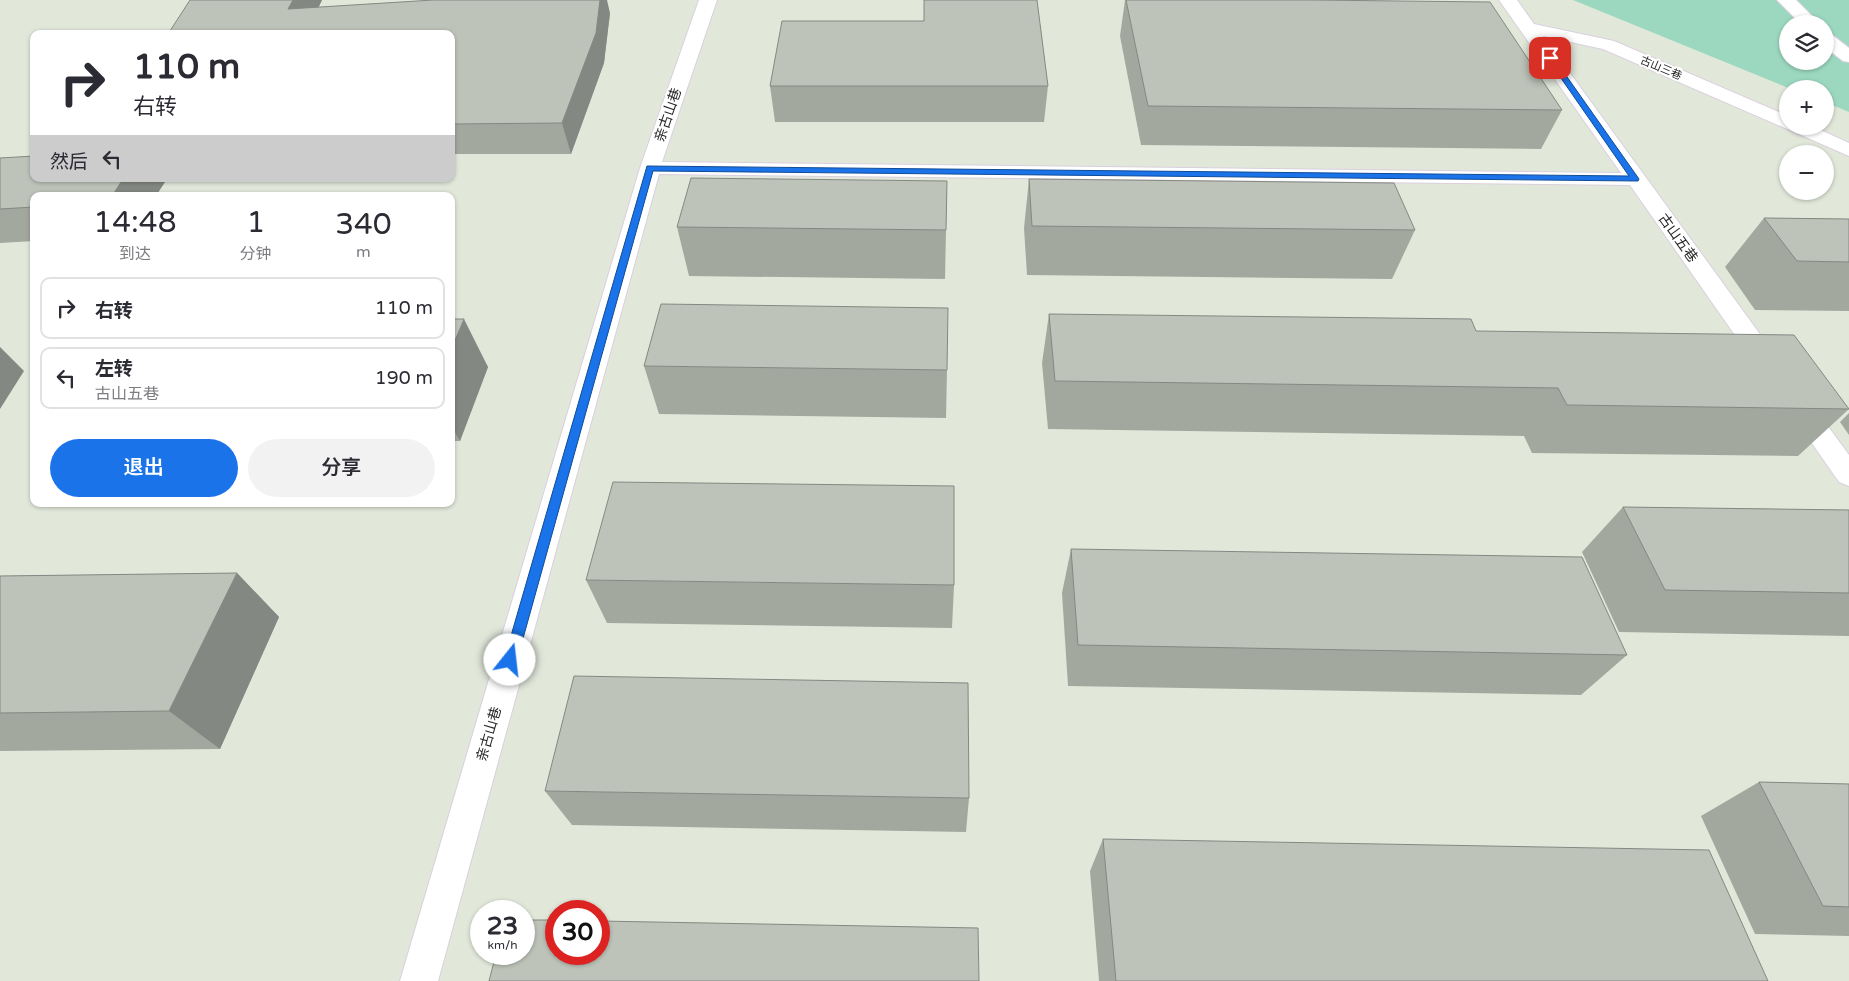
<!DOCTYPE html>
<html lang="zh">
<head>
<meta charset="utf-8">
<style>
  body { margin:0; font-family:"Varela Round","Noto Sans SC",sans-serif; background:#f2f2f3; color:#2b2b33; height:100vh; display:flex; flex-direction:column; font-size:19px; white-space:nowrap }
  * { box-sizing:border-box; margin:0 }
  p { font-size:16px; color:#7c7c81 }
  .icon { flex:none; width:28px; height:28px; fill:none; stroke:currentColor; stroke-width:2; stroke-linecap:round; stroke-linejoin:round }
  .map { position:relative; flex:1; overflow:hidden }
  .panel { position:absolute; left:30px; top:192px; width:425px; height:315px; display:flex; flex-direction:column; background:#fff; border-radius:10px; box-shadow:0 1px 4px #0004 }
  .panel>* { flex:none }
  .banner { position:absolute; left:30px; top:30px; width:425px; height:152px; border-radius:10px; box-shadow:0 1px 4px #0004; background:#fff; color:#2b2b33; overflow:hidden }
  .tools { position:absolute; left:1779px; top:15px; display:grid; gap:10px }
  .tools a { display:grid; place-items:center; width:55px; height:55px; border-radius:50%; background:#fff; box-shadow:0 1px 4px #0004; font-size:25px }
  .speed { position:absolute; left:470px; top:900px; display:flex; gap:10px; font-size:25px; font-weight:700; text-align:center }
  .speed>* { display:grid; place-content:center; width:65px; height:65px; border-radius:50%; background:#fff; box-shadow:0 1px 4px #0004; line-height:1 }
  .speed small { font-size:12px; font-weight:400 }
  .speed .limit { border:8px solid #d22; background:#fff; color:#111 }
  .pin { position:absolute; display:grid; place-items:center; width:42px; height:42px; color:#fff; margin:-21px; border-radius:10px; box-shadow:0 2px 8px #0006 }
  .me { position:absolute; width:55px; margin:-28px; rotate:16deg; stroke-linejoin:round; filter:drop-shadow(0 0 4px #0008) }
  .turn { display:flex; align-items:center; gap:18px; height:105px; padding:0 20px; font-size:22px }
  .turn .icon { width:65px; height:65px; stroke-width:2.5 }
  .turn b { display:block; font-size:35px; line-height:42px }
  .then { display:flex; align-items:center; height:48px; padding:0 20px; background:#0003; gap:10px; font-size:19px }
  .eta { display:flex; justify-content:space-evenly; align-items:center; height:85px; text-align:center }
  .eta b { font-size:30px; font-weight:600; line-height:35px }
  .button { display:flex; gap:10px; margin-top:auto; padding:10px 20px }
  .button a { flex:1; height:58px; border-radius:30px; background:#1a73e8; color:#fff; font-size:20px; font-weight:600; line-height:58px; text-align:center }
  .button a+a { background:#f2f2f3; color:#2b2b33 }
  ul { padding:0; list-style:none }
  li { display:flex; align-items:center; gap:15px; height:62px; margin:0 10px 8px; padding:0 10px; border:2px solid #e1e1e2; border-radius:10px }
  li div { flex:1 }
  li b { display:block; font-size:19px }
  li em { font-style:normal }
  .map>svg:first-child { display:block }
</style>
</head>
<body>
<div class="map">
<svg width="1849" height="981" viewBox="0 0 1849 981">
  <rect width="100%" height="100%" fill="#e1e8da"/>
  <!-- green -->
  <path fill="#9cd8c0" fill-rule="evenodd" d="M1573 0H1849V112L1825 102V89H1791ZM1788 24H1825V61H1788Z"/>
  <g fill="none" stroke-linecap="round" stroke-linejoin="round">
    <defs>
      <g id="minor">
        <polygon points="699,0 717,0 662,162 1621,173 1499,0 1517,0 1534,24 1614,41 1788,116 1788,126 1812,126 1849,143 1849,156 1603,49 1543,36 1778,359 1781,365 1778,371 1769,374 1760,371 1630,185 659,174 438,981 400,981 640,168"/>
        <polygon points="1777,0 1796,0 1820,24 1801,24"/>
        <polygon points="1825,33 1831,34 1849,48 1849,62 1843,61 1825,47"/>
        <polygon points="1799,397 1808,399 1849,455 1849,486 1839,482 1786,406 1790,399"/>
      </g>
    </defs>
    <!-- minor casing -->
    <use href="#minor" stroke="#dacfde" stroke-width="2"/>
    <!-- minor -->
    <use href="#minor" fill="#fff" fill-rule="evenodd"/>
  </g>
  <!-- wall -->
  <g fill="#a3a89f">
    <polygon points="190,0 322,0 318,8 610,13 604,63 571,154 451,154 451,34"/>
    <polygon points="1125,0 1312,0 1562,110 1541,149 1141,145 1120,36"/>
    <polygon points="770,86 1048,86 1044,122 775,122"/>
    <polygon points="0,158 165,182 34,196 34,241 0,243"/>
    <polygon points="346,179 412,179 410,182 348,182"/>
    <polygon points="1029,179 1415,230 1392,279 1027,275 1024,228"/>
    <polygon points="947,181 945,279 689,276 677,227"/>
    <polygon points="1764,218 1849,219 1849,311 1755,310 1725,267"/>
    <polygon points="1049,314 1476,331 1849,409 1798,456 1532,453 1524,436 1048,429 1042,363"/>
    <polygon points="451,319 488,367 460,441 451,441"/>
    <polygon points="644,366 947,370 946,418 659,414"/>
    <polygon points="1849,413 1849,435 1840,422"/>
    <polygon points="1623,507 1849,510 1849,636 1619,632 1582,552"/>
    <polygon points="1071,549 1627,655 1581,695 1068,686 1062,593"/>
    <polygon points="237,573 279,617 220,749 0,751 0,576"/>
    <polygon points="586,580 954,585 952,628 607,623"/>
    <polygon points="1759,782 1849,784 1849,936 1755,934 1701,816"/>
    <polygon points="545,791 969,798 966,832 572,825"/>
    <polygon points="1103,839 1768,981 1099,981 1090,871"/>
  </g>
  <!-- shaded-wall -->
  <g fill="#848882">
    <polygon points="293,0 322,0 306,34 288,9"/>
    <polygon points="600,0 607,0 610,13 604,63 571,154 562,123"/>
    <polygon points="123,179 162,179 165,182 156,196 112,196"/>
    <polygon points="464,319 488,367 460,441 451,425 451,350"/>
    <polygon points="0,347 24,371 0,409"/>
    <polygon points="237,573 279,617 220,749 169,711"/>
  </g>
  <!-- building -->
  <g fill="#bdc3b9" stroke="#848882">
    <polygon points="190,0 293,0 288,9 433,0 600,0 596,33 562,123 451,124 451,34 168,34"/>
    <polygon points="924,0 1037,0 1048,86 770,86 782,21 924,21"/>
    <polygon points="1126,0 1312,0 1490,2 1562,110 1148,106"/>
    <polygon points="34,156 34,179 123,179 112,196 34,196 34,207 0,209 0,158"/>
    <polygon points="691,178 947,181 946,230 677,227"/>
    <polygon points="1029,179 1394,183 1415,230 1032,226"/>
    <polygon points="1764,218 1849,219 1849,262 1797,261"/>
    <polygon points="661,304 948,308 947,370 644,366"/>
    <polygon points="1049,314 1471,319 1476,331 1794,335 1849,409 1567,405 1558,388 1055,381"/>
    <polygon points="451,319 464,319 451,350"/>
    <polygon points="613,482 954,486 954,585 586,580"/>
    <polygon points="1623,507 1849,510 1849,593 1665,590"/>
    <polygon points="1071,549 1582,557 1627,655 1078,645"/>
    <polygon points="237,573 169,711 0,713 0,576"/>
    <polygon points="574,676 968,683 969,798 545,791"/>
    <polygon points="1759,782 1849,784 1849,907 1823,906"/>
    <polygon points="1103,839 1709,850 1768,981 1116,981"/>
    <polygon points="524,920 556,920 556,954 599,954 599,921 978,928 979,981 489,981 496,954 524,954"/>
  </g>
  <!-- route -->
  <polygon fill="#1a73e8" stroke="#114b97" points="1548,57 1553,57 1639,179 1638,181 653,171 517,660 515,664 510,665 506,664 504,660 647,166 1629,176 1547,58"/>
  <g text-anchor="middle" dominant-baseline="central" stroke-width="4" stroke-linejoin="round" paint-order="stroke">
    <!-- far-street labels -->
    <g font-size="11" fill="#272727" stroke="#fff">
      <text transform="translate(1661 68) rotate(23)">古山三巷</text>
    </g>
    <!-- street labels -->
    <g font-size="14" fill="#272727" stroke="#fff">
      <text transform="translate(668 115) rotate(-71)">亲古山巷</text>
      <text transform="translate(1678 238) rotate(54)">古山五巷</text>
      <text transform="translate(489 734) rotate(-74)">亲古山巷</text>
    </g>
  </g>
</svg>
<div class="tools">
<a><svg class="icon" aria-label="layers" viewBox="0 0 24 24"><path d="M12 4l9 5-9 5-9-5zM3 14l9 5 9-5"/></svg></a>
<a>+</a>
<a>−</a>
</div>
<div class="speed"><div>23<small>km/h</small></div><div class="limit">30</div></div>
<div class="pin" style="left:1550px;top:58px;background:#d93025"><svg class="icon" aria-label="arrive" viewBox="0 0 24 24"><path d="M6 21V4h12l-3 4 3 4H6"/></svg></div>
<svg class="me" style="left:510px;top:660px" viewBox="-20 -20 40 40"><circle r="19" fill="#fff"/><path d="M0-13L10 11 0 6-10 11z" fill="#1a73e8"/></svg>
<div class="banner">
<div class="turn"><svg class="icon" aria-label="right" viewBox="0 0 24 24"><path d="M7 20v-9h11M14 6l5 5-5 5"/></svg><div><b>110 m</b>右转</div></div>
<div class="then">然后<svg class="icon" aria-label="left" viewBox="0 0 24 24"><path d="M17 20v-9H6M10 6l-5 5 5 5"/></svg></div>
</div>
<section class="panel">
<div class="eta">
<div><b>14:48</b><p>到达</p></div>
<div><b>1</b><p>分钟</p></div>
<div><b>340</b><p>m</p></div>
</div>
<ul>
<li><svg class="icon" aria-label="right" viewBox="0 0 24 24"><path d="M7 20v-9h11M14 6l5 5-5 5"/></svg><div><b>右转</b></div><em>110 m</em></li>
<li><svg class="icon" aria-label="left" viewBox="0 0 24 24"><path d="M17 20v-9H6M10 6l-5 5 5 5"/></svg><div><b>左转</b><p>古山五巷</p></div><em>190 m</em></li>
</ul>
<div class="button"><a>退出</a><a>分享</a></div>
</section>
</div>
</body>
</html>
